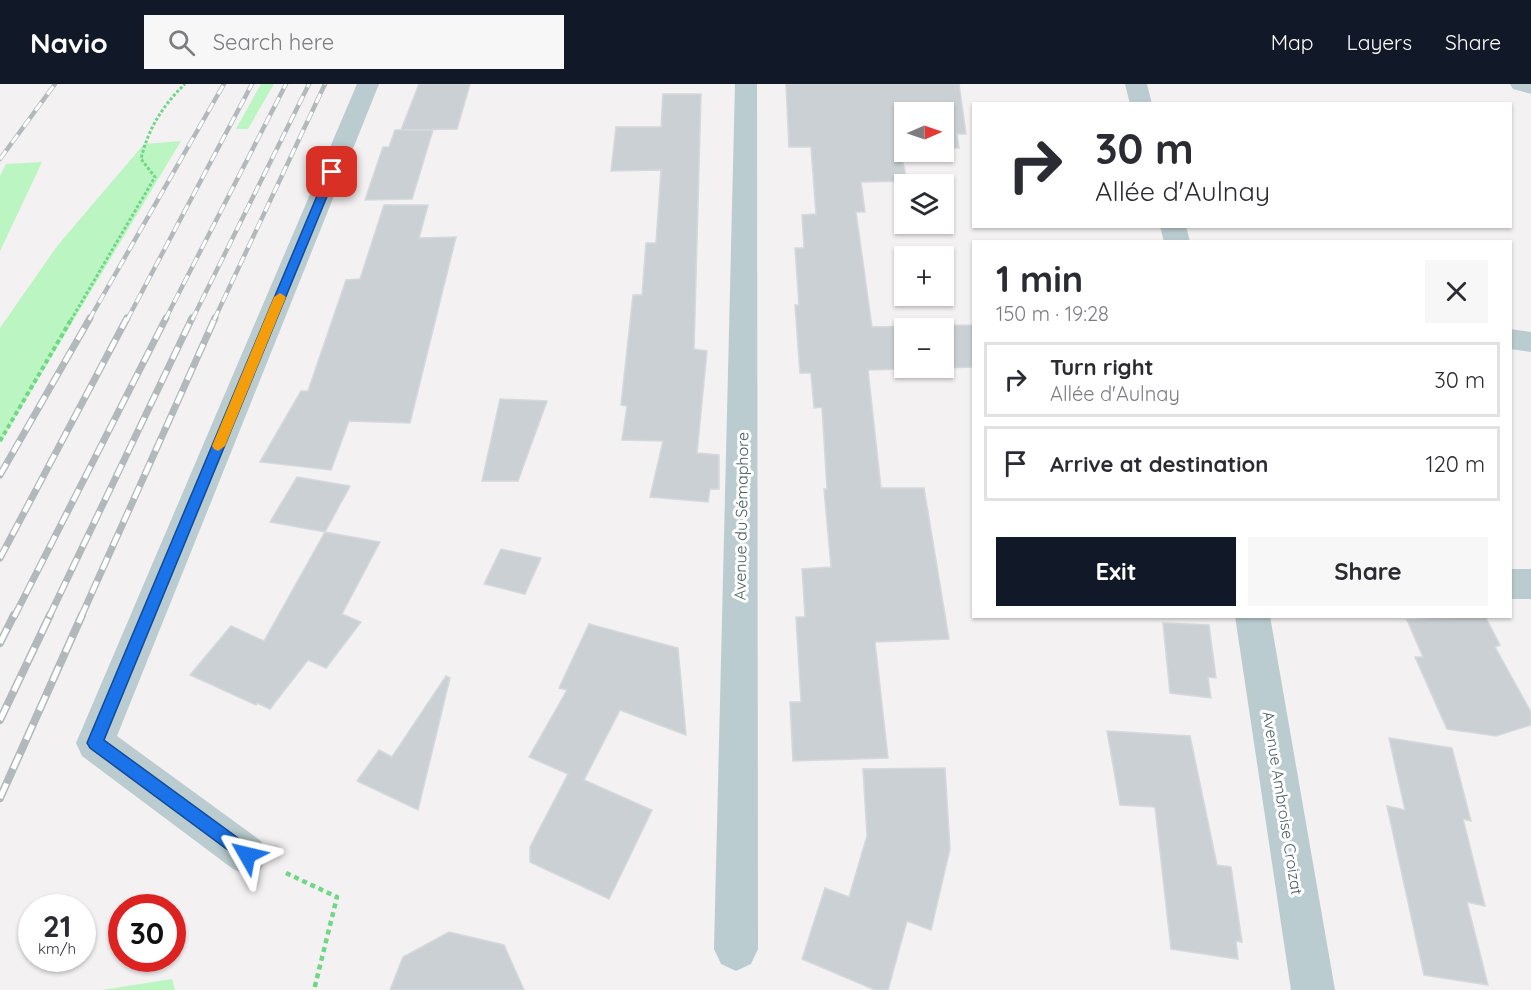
<!DOCTYPE html>
<html lang="en">
<head>
<meta charset="utf-8">
<style>
  body { margin:0; font-family:Quicksand,sans-serif; background:#f7f7f7; color:#2b2b33; height:100vh; display:flex; flex-direction:column; font-size:22px; white-space:nowrap }
  * { box-sizing:border-box; margin:0 }
  p { font-size:20px; color:#7c7c81 }
  .icon { flex:none; width:33px; height:33px; fill:none; stroke:currentColor; stroke-width:2; stroke-linecap:round; stroke-linejoin:round }
  .map { position:relative; flex:1; overflow:hidden }
  .side { position:absolute; left:972px; top:156px; width:540px; height:378px; display:flex; flex-direction:column; background:#fff; border-radius:0px; box-shadow:0 2px 4px #0004 }
  .side>* { flex:none }
  .top-card { position:absolute; left:972px; top:18px; width:540px; height:126px; border-radius:0px; box-shadow:0 2px 4px #0004; background:#fff; color:#2b2b33; overflow:hidden }
  .needle { width:39px; rotate:88deg }
  .controls { position:absolute; left:894px; top:18px; display:grid; gap:12px }
  .controls a { display:grid; place-items:center; width:60px; height:60px; border-radius:0px; background:#fff; box-shadow:0 2px 4px #0004; font-size:30px }
  .speed { position:absolute; left:18px; top:810px; display:flex; gap:12px; font-size:30px; font-weight:700; text-align:center }
  .speed>* { display:grid; place-content:center; width:78px; height:78px; border-radius:50%; background:#fff; box-shadow:0 2px 4px #0004; line-height:1 }
  .speed small { font-size:15px; font-weight:400 }
  .speed .limit { border:9px solid #d22; background:#fff; color:#111 }
  .pin { position:absolute; display:grid; place-items:center; width:51px; height:51px; color:#fff; margin:-26px; border-radius:12px; box-shadow:0 3px 9px #0006 }
  .me { position:absolute; width:66px; margin:-33px; rotate:307deg; stroke-linejoin:round; filter:drop-shadow(0 0 4px #0008) }
  .turn { display:flex; align-items:center; gap:21px; height:126px; padding:0 24px; font-size:27px }
  .turn .icon { width:78px; height:78px; stroke-width:2.5 }
  .turn b { display:block; font-size:42px; line-height:51px }
  .round { display:grid; place-items:center; flex:none; width:63px; height:63px; border-radius:0px; background:#f7f7f7 }
  .head { display:flex; align-items:center; justify-content:space-between; height:102px; padding:0 24px }
  h1 { font-size:36px; font-weight:700; line-height:45px }
  .button { display:flex; gap:12px; margin-top:auto; padding:12px 24px }
  .button a { flex:1; height:69px; border-radius:0px; background:#111827; color:#fff; font-size:24px; font-weight:700; line-height:69px; text-align:center }
  .button a+a { background:#f7f7f7; color:#2b2b33 }
  ul { padding:0; list-style:none }
  li { display:flex; align-items:center; gap:18px; height:75px; margin:0 12px 9px; padding:0 12px; border:3px solid #e1e1e2; border-radius:0px }
  li div { flex:1 }
  li b { display:block; font-size:22px }
  li em { font-style:normal }
  header { display:flex; align-items:center; gap:36px; box-sizing:border-box; height:84px; padding:0 30px; background:#111827; color:#fff }
  header strong { font-size:28px }
  nav { display:flex; gap:33px; margin-inline-start:auto; font-size:21px }
  .search { width:420px; height:54px; background:#f7f7f7; display:flex; align-items:center; gap:15px; box-sizing:border-box; padding:0 21px; border-radius:0px; color:#7c7c81; font-size:22px }
  .map>svg:first-child { display:block }
</style>
</head>
<body>
<header>
<strong>Navio</strong>
<div class="search"><svg class="icon" aria-label="search" viewBox="0 0 24 24"><circle cx="10" cy="10" r="6"/><path d="M15 15l6 6"/></svg>Search here</div>
<nav><a>Map</a><a>Layers</a><a>Share</a></nav>
</header>
<div class="map">
<svg width="1531" height="906" viewBox="0 0 1531 906">
  <rect width="100%" height="100%" fill="#f3f1f1"/>
  <!-- green -->
  <g fill="#bbf5c2">
    <polygon points="261,0 274,0 248,45 236,45"/>
    <polygon points="181,57 0,359 0,244 58,161 144,60"/>
    <polygon points="42,78 0,167 0,92 6,80"/>
    <polygon points="172,895 175,906 102,906"/>
  </g>
  <!-- building -->
  <g fill="#cad0d4" stroke="#d4d9dd" stroke-width="1.5" fill-rule="evenodd">
    <polygon points="419,0 470,0 457,45 401,46"/>
    <path d="M786 0H959L966 50H957L959 64H944V28H904V65H900L907 97 861 98 865 128H856L872 243 974 241V283L868 286 881 404H924L949 555 875 558 888 674 793 677 790 618H801L796 533H805L802 485 831 483 824 405H827L822 323 814 324 811 289H800L795 221H799L795 164H804L802 131 816 130 811 63H789ZM904 244H944V284H904Z"/>
    <polygon points="663,10 701,10 694,265 707,267 697,369 719,371 719,405 710,405 708,418 650,413 663,357 622,356 627,322 621,321 633,211 642,211 646,159 656,159 661,86 611,87 616,43 661,43"/>
    <polygon points="395,46 433,46 412,115 365,116 383,63 389,63"/>
    <polygon points="384,121 428,121 419,154 456,153 410,339 349,337 331,386 260,378 301,307 308,307 346,196 360,195"/>
    <polygon points="500,315 547,317 518,397 482,397"/>
    <polygon points="297,393 350,402 325,448 270,438"/>
    <polygon points="325,448 380,458 342,530 361,538 326,584 308,576 270,625 257,619 256,621 190,591 231,542 264,557"/>
    <polygon points="501,465 541,474 525,510 484,500"/>
    <polygon points="1485,532 1500,561 1495,563 1531,628 1531,641 1496,652 1447,645 1415,573 1423,573 1407,536"/>
    <polygon points="1163,539 1209,541 1216,594 1208,593 1211,614 1170,609"/>
    <polygon points="589,540 678,564 686,651 620,626 584,696 652,726 609,815 530,778 530,763 568,690 529,673 567,606 559,604"/>
    <polygon points="446,592 450,594 418,726 357,697 379,666 392,673"/>
    <polygon points="1107,647 1190,652 1217,781 1231,783 1242,858 1236,857 1238,875 1171,865 1155,723 1120,721"/>
    <polygon points="1389,654 1452,664 1471,737 1463,735 1485,822 1467,818 1488,901 1424,891 1387,722 1405,726"/>
    <polygon points="945,684 950,765 931,846 907,837 888,906 875,906 802,875 825,804 849,813 867,752 863,685"/>
    <polygon points="449,848 504,861 524,906 390,906 403,873"/>
  </g>
  <g fill="none" stroke-linecap="round" stroke-linejoin="round">
    <!-- path-far2 -->
    <path stroke="#6fd787" stroke-width="3" stroke-dasharray="3 2" stroke-linecap="butt" d="M71 236 155 93 141 75C148 45 163 21 185 0"/>
    <!-- path-far1 -->
    <polyline stroke="#6fd787" stroke-width="4" stroke-dasharray="4.5 3" stroke-linecap="butt" points="0,357 72,234"/>
    <!-- path -->
    <polyline stroke="#6fd787" stroke-width="4.5" stroke-dasharray="5 4" stroke-linecap="butt" points="286,789 337,813 314,906"/>
    <!-- minor -->
    <g fill="#bacccf" fill-rule="evenodd">
      <polygon points="357,0 379,0 117,652 261,757 267,771 261,785 247,791 233,785 82,672 76,659"/>
      <polygon points="735,0 757,0 758,865 751,880 736,887 721,880 714,865"/>
      <polygon points="1125,0 1147,0 1152,20 1130,20"/>
      <polygon points="1510,0 1531,0 1531,10 1513,5"/>
      <polygon points="1160,142 1186,142 1190,158 1164,158"/>
      <polygon points="1510,245 1531,248 1531,268 1510,265"/>
      <rect x="1510" y="485" width="21" height="30"/>
      <polygon points="1235,532 1270,532 1335,906 1291,906"/>
    </g>
    <defs>
      <g id="rail-far2">
        <polyline points="0,75 55,0"/>
        <polyline points="89,236 224,0"/>
        <polyline points="127,236 252,0"/>
        <polyline points="165,236 286,0"/>
        <polyline points="192,236 309,0"/>
        <polyline points="214,236 325,0"/>
      </g>
      <g id="rail-far1">
        <polyline points="0,391 90,234"/>
        <polyline points="0,474 127,234"/>
        <polyline points="14,533 166,234"/>
        <polyline points="49,533 192,234"/>
        <polyline points="81,533 215,234"/>
      </g>
      <g id="rail">
        <polyline points="0,559 14,531"/>
        <polyline points="0,636 50,531"/>
        <polyline points="0,714 82,531"/>
      </g>
    </defs>
    <!-- rail-far2 casing -->
    <use href="#rail-far2" stroke="#b2b9bc" stroke-width="4.5"/>
    <!-- rail-far1 casing -->
    <use href="#rail-far1" stroke="#b2b9bc" stroke-width="7"/>
    <!-- rail casing -->
    <use href="#rail" stroke="#b2b9bc" stroke-width="8"/>
    <!-- rail-far2 -->
    <use href="#rail-far2" stroke="#fff" stroke-width="3" stroke-dasharray="10" stroke-linecap="butt"/>
    <!-- rail-far1 -->
    <use href="#rail-far1" stroke="#fff" stroke-width="4.5" stroke-dasharray="13" stroke-linecap="butt"/>
    <!-- rail -->
    <use href="#rail" stroke="#fff" stroke-width="5" stroke-dasharray="16" stroke-linecap="butt"/>
  </g>
  <!-- route -->
  <polygon fill="#1a73e8" stroke="#114b97" stroke-width="1.5" points="332,85 337,88 104,656 253,765 255,771 253,777 247,780 90,664 87,659 327,88"/>
  <!-- slow -->
  <polygon fill="#f59e0b" points="280,209 286,213 225,362 218,367 214,365 212,362 274,213"/>
  <g text-anchor="middle" dominant-baseline="central" stroke-width="6" stroke-linejoin="round" paint-order="stroke">
    <!-- street labels -->
    <g font-size="16" fill="#465c61" stroke="#fff">
      <text transform="translate(741 432) rotate(-89)">Avenue du Sémaphore</text>
      <text transform="translate(1283 719) rotate(81)">Avenue Ambroise Croizat</text>
    </g>
  </g>
</svg>
<div class="controls">
<a><svg class="needle" viewBox="-14 -14 28 28"><path d="M0-13l5 13h-10z" fill="#e53935"/><path d="M0 13l5-13h-10z" fill="#7c7c81"/></svg></a>
<a><svg class="icon" aria-label="layers" viewBox="0 0 24 24"><path d="M12 4l9 5-9 5-9-5zM3 14l9 5 9-5"/></svg></a>
<a>+</a>
<a>−</a>
</div>
<div class="speed"><div>21<small>km/h</small></div><div class="limit">30</div></div>
<div class="pin" style="left:332px;top:88px;background:#d93025"><svg class="icon" aria-label="arrive" viewBox="0 0 24 24"><path d="M6 21V4h12l-3 4 3 4H6"/></svg></div>
<svg class="me" style="left:247px;top:771px" viewBox="-20 -20 40 40"><path d="M0-17L14 15 0 8-14 15z" fill="#1a73e8" stroke="#fff" stroke-width="4"/></svg>
<div class="top-card">
<div class="turn"><svg class="icon" aria-label="right" viewBox="0 0 24 24"><path d="M7 20v-9h11M14 6l5 5-5 5"/></svg><div><b>30 m</b>Allée d'Aulnay</div></div>
</div>
<section class="side">
<div class="head"><div><h1>1 min</h1><p>150 m · 19:28</p></div><a class="round"><svg class="icon" aria-label="close" viewBox="0 0 24 24"><path d="M6 6l12 12M18 6L6 18"/></svg></a></div>
<ul>
<li><svg class="icon" aria-label="right" viewBox="0 0 24 24"><path d="M7 20v-9h11M14 6l5 5-5 5"/></svg><div><b>Turn right</b><p>Allée d'Aulnay</p></div><em>30 m</em></li>
<li><svg class="icon" aria-label="arrive" viewBox="0 0 24 24"><path d="M6 21V4h12l-3 4 3 4H6"/></svg><div><b>Arrive at destination</b></div><em>120 m</em></li>
</ul>
<div class="button"><a>Exit</a><a>Share</a></div>
</section>
</div>
</body>
</html>
